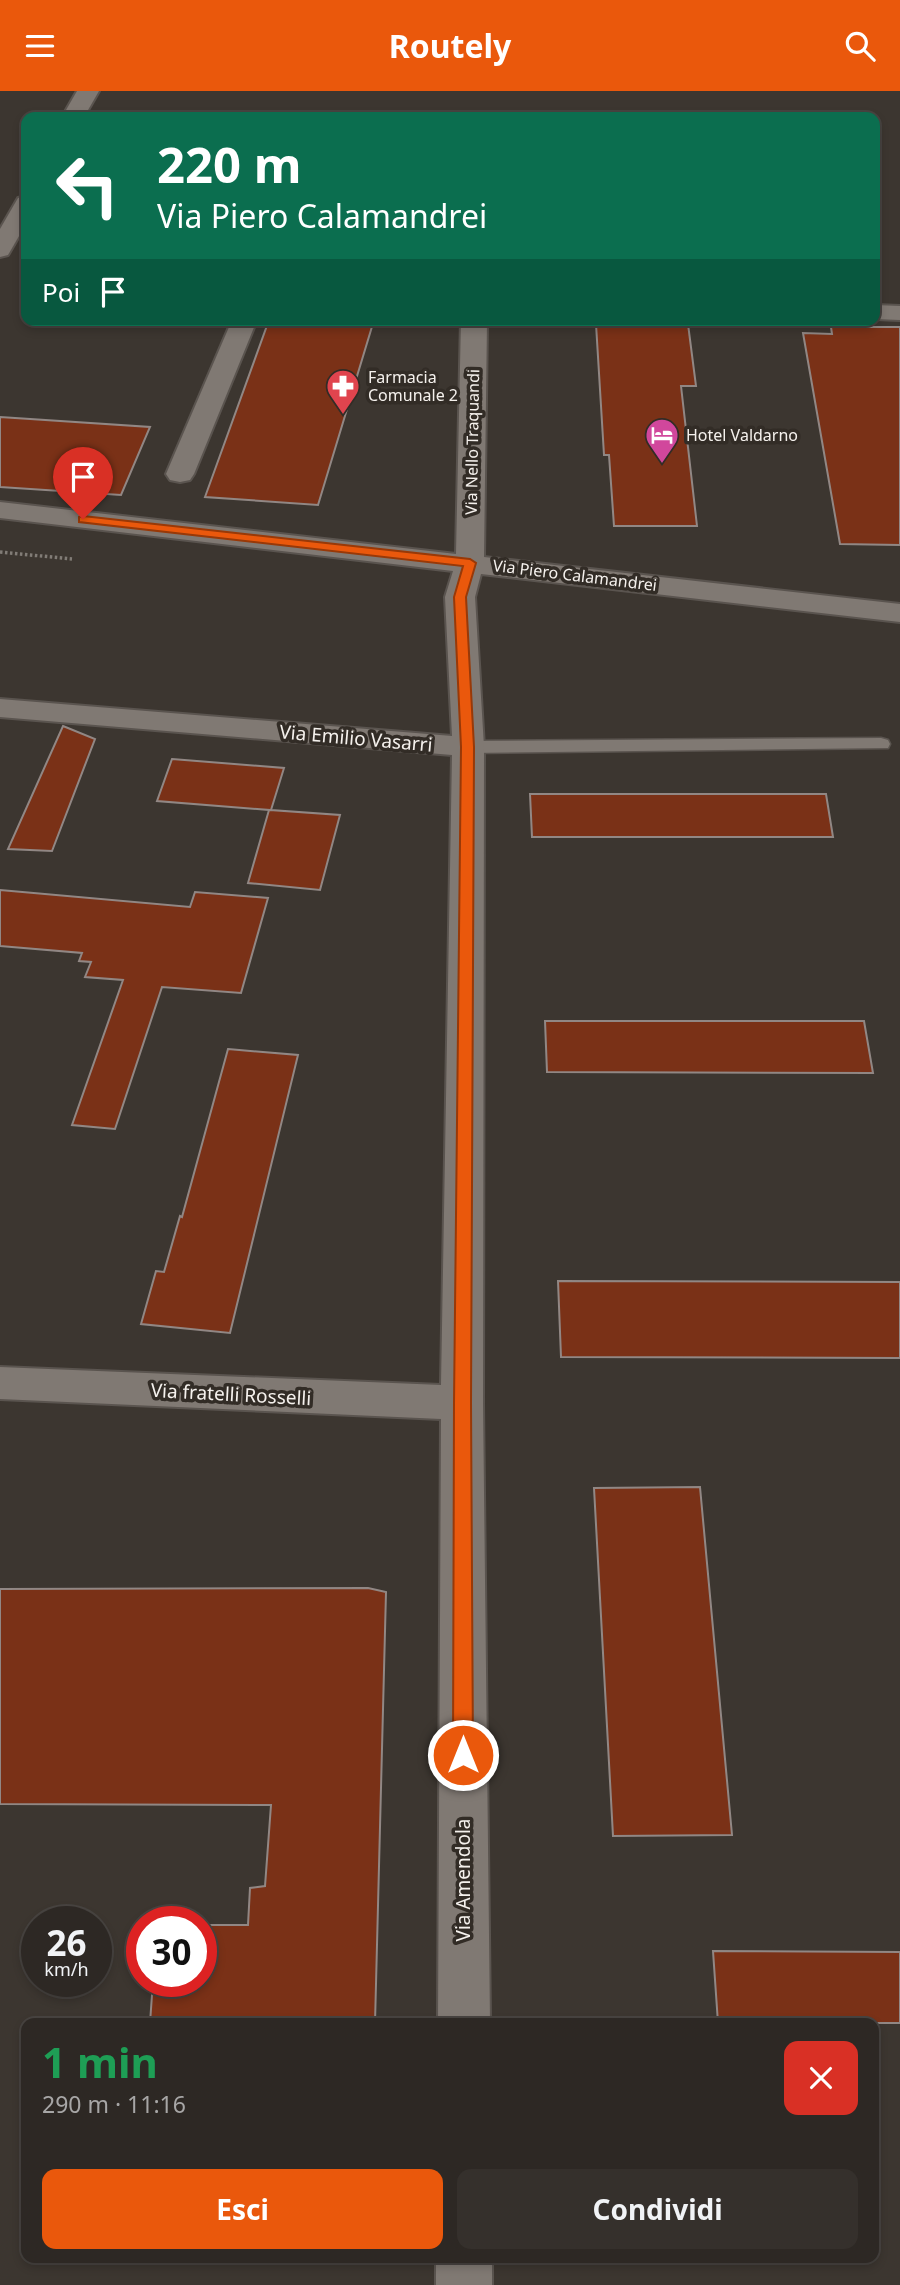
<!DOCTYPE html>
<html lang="it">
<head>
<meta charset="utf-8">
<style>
  body { margin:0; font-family:"Noto Sans",sans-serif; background:#35302c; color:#f1f3f6; height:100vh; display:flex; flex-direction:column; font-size:26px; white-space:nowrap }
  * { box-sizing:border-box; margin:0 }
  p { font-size:23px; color:#a7a6a6 }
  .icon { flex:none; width:38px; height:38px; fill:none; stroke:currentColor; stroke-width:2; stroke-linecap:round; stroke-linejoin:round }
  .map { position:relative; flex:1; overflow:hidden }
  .side { position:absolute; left:21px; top:1927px; width:858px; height:245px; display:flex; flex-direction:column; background:#2d2824; border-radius:14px; box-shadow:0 4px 10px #0003,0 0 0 2px #484441 }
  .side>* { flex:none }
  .hud { position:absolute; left:21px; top:21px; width:859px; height:214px; border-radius:14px; box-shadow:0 4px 10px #0003,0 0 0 2px #484441; background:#0b6e4f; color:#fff; overflow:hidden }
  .speed { position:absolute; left:21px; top:1815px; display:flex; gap:14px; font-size:35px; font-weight:700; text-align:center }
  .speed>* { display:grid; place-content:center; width:91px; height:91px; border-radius:50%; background:#2d2824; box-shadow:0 4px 10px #0003,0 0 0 2px #484441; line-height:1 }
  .speed small { font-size:18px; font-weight:400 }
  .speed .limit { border:10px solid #d22; background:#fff; color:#111 }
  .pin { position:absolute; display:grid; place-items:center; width:60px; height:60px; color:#fff; margin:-72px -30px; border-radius:50% 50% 50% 0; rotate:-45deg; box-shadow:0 0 7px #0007 }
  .pin .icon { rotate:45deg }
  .me { position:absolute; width:77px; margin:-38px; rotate:0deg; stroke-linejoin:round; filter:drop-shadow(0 0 5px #0008) }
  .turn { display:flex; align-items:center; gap:24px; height:147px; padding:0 21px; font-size:32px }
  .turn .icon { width:91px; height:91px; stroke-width:2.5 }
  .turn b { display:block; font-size:49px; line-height:60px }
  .then { display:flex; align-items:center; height:66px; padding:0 21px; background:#0003; gap:14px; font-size:26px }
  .round { display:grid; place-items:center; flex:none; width:74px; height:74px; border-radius:14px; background:#35302c }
  .overview { display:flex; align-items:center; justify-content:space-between; height:119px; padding:0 21px }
  h1 { font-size:42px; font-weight:700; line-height:52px; color:#1e9e55 }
  .primary-button { display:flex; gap:14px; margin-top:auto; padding:14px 21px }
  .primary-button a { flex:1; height:80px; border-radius:14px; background:#ea580c; color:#fff; font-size:28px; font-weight:700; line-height:80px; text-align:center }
  .primary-button a+a { background:#35302c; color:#f1f3f6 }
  header { display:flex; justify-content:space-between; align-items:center; height:91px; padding:0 21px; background:#ea580c; color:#fff; font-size:32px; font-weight:700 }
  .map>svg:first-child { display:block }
</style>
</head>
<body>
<header><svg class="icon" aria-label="menu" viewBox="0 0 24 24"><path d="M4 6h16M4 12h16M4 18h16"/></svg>Routely<svg class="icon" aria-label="search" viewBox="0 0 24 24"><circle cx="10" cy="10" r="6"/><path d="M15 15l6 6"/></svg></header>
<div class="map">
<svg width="900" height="2194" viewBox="0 0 900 2194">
  <rect width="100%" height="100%" fill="#3c3630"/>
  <!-- building -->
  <g fill="#7a3117" stroke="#918784" stroke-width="2">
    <polygon points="269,229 374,229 318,414 205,406"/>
    <polygon points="596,233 688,233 696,295 681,295 697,435 614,435 609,364 604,364"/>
    <polygon points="831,236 900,236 900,454 840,453 803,242 832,243"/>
    <polygon points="0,326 150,336 121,404 0,396"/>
    <polygon points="63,635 95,648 52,760 8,758"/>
    <polygon points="172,668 284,677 271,719 340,724 320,799 248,792 269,719 157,710"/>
    <polygon points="530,703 826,703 833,746 532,746"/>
    <polygon points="0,799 190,816 195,801 268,807 241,902 162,896 115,1038 72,1034 123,889 85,886 91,871 79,870 82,862 0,855"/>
    <polygon points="545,930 864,930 873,982 547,981"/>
    <polygon points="228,958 298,964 230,1242 141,1233 156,1180 164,1181 180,1125 182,1126"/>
    <polygon points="558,1190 900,1191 900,1267 561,1266"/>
    <polygon points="700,1396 732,1744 613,1745 594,1397"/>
    <polygon points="368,1497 386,1501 375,1932 150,1932 153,1890 201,1890 201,1834 248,1834 250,1797 265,1795 271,1714 0,1713 0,1498"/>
    <polygon points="713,1860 900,1861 900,1932 718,1932"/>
  </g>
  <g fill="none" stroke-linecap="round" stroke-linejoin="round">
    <defs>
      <polygon id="service" points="881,647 888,649 890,653 888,657 468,662 459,656 468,650"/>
      <g id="minor">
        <polygon points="77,0 99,0 84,26 62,26"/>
        <polygon points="26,105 26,133 8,164 0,166 0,138 18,107"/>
        <polygon points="875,214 900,215 900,229 875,228"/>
        <polygon points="232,229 257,229 194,383 190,389 180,391 170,389 166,383"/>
        <polygon points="461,229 487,229 484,466 900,513 900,531 481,483 475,506 484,656 483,1312 490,1932 438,1932 441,1328 0,1308 0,1276 441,1294 452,664 0,626 0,608 452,645 445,506 453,480 0,427 0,411 456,463"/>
        <rect x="436" y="2166" width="56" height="28"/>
      </g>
    </defs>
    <!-- service casing -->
    <use href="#service" stroke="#5a544f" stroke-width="3"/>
    <!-- minor casing -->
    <use href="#minor" stroke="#5a544f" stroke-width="4"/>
    <!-- path -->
    <polyline stroke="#817c76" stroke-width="3.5" stroke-dasharray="2.5 2.5" stroke-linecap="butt" points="0,461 72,468"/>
    <!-- service -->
    <use href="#service" fill="#807973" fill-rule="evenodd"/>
    <!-- minor -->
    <use href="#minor" fill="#807973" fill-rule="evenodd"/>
  </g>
  <!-- route -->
  <polygon fill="#ea580c" stroke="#983908" stroke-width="2" points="83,425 470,468 476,472 466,506 474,656 471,1312 473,1664 470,1670 463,1673 456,1670 453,1664 454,1312 461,656 454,506 463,475 79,431 79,426"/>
  <!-- icons -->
  <defs>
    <symbol id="pharmacy-pin" viewBox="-11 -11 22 30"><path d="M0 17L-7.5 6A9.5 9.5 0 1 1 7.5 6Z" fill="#e0444e" stroke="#322c26"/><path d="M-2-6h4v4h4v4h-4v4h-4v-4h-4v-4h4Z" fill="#fff"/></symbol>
    <symbol id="hotel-pin" viewBox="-11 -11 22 30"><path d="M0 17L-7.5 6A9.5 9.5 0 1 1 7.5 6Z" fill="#d1479c" stroke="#322c26"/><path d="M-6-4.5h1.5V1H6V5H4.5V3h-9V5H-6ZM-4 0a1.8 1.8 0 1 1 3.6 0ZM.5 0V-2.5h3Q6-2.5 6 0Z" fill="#fff"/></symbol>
  </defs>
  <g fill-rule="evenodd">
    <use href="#pharmacy-pin" x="324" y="276" width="38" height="52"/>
    <use href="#hotel-pin" x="643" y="325" width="38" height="52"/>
  </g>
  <g text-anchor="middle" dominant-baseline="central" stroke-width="7" stroke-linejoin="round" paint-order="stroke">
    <!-- far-poi labels -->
    <g font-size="16" fill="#f5f1ed" stroke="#322c26" text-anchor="start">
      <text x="368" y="286">Farmacia<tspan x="368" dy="18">Comunale 2</tspan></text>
      <text x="686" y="344">Hotel Valdarno</text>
    </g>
    <!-- far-street labels -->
    <g font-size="16" fill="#f5f1ed" stroke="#322c26">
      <text transform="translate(472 351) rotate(-89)">Via Nello Traquandi</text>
      <text transform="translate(575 484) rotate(7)">Via Piero Calamandrei</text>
    </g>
    <!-- street labels -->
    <g font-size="19" fill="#f5f1ed" stroke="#322c26">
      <text transform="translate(356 647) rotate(5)">Via Emilio Vasarri</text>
      <text transform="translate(231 1303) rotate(3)">Via fratelli Rosselli</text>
      <text transform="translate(463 1789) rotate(-90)">Via Amendola</text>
    </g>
  </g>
</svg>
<div class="speed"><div>26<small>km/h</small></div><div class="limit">30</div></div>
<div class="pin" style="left:83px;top:428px;background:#d93025"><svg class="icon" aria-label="arrive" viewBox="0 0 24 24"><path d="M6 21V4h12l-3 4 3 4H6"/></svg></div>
<svg class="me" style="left:463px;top:1664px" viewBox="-20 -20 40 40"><circle r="17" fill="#ea580c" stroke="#fff" stroke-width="3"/><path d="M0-11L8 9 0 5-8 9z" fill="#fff"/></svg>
<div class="hud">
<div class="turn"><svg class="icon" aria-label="left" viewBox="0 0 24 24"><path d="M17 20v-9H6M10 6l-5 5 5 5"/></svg><div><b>220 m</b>Via Piero Calamandrei</div></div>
<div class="then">Poi<svg class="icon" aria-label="arrive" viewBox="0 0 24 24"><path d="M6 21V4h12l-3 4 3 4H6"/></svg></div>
</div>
<section class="side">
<div class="overview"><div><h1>1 min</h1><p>290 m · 11:16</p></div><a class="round" style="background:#d93025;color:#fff"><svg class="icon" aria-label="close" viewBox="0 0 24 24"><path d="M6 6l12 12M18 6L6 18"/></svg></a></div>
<div class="primary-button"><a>Esci</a><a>Condividi</a></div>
</section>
</div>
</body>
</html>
